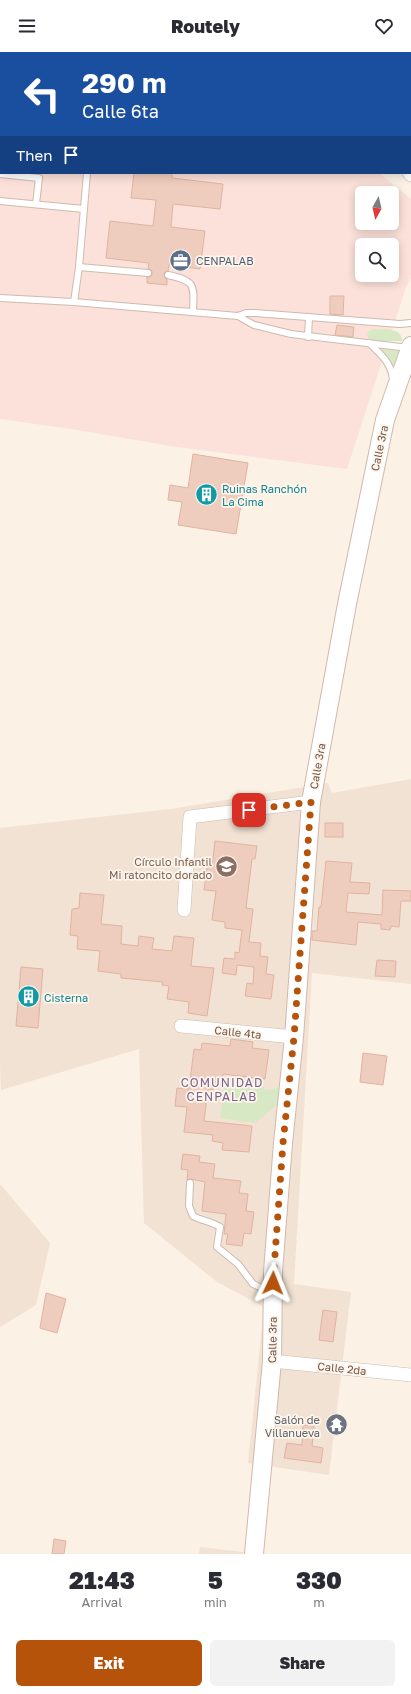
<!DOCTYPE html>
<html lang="en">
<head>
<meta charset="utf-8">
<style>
  body { margin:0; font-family:"Golos Text",sans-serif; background:#f2f2f3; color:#2b2b33; height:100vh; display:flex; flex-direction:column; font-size:15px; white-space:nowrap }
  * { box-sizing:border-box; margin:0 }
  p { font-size:13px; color:#7c7c81 }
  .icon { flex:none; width:22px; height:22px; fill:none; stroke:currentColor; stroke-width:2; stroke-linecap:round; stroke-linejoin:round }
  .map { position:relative; height:1502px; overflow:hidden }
  .side { display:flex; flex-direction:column; background:#fff; flex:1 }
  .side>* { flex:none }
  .top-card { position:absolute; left:0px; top:0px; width:411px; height:122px; box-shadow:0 2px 10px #0003; background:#1a4fa0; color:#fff; overflow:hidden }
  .needle { width:26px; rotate:188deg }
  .controls { position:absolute; left:355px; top:134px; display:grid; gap:8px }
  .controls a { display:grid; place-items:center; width:44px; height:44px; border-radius:6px; background:#fff; box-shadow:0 2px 10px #0003; font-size:20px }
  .pin { position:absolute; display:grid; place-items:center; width:34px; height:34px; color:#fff; margin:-17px; border-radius:8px; box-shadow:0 2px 6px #0006 }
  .me { position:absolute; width:44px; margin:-22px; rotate:2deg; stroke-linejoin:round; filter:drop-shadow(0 0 3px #0008) }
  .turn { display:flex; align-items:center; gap:14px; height:84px; padding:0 16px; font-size:18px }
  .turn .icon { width:52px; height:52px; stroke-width:2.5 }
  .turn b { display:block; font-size:28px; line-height:34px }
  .then { display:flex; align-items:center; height:38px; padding:0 16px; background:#0003; gap:8px; font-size:15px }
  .eta { display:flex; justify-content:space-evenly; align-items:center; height:68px; text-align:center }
  .eta b { font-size:24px; font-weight:800; line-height:28px }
  .button { display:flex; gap:8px; margin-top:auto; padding:8px 16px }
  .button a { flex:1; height:46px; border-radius:6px; background:#b45309; color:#fff; font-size:16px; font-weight:800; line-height:46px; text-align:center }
  .button a+a { background:#f2f2f3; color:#2b2b33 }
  header { display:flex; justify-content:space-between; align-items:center; height:52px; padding:0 16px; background:#fff; font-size:18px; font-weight:800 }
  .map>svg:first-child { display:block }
</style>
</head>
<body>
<header><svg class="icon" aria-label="menu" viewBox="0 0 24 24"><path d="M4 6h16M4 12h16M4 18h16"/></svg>Routely<svg class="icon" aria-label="heart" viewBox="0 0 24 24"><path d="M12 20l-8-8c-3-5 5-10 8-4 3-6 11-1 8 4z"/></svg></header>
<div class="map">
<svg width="411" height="1502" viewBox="0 0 411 1502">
  <rect width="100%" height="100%" fill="#fbf1e5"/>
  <!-- residential -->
  <g fill="#f2e2d4">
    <polygon points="292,0 411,0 411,61 410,62 410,1"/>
    <polygon points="411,727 411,932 312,921 294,1232 351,1240 329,1423 248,1411 264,1255 217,1230 144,1171 139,997 1,1038 0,1013 0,776 171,757 328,731 332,741"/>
    <polygon points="0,1132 50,1191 36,1253 0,1275"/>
    <polygon points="200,1495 260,1502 199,1502"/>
  </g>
  <!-- commercial -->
  <path fill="#fbe1d9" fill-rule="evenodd" d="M0 0 251 1H1V121H379L411 147V226L406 235 347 417 170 394 78 378 0 367ZM362 141H392V171H362ZM362 193H392V223H362Z"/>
  <!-- green -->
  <g fill="#d6e8c4">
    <path d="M374 277C384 278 402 275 402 289H371L367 283 369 279Z"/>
    <polygon points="378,297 402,299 398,319"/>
    <polygon points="225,1026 260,1029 265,1038 279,1036 278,1052 255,1071 220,1066"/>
  </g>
  <!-- building -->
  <g fill="#efcdbe" stroke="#e1b39f">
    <polygon points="134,121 172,121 172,126 223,132 220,157 173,152 171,175 205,179 200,217 169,213 168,219 165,220 164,222 165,226 167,227 167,233 147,231 147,225 150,225 152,222 152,219 148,217 149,211 106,206 110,169 153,174 156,148 131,146"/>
    <polygon points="330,244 344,244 343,263 330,262"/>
    <polygon points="337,273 354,275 353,285 335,283"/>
    <polygon points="193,402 248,411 236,482 178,473 182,450 168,448 170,433 188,436"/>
    <rect x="325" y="771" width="18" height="14"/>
    <polygon points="215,789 257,794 255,807 252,807 246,856 253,857 249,890 261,891 260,904 268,905 266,922 274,923 271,947 245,944 247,931 253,932 254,915 237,913 236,923 222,921 224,906 235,907 235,900 239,901 242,878 225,876 225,870 212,868 216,839 204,838 207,815 212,815"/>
    <polygon points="326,809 352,811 350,830 370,831 369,842 348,841 346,860 382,863 383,838 411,839 411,849 401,849 399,875 391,874 390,878 381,877 381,872 358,870 356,893 312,888 312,879 317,879 319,855 321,855"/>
    <polygon points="80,841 104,843 101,872 122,874 121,892 138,894 139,884 154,886 152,897 172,899 174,884 194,886 191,914 214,916 207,964 188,961 189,950 167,947 169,934 162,933 163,930 121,926 121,922 98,919 100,899 77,897 78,884 70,883 72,857 79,856"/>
    <polygon points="377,908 396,909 395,925 375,924"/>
    <polygon points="21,915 43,917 38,976 16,974"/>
    <polygon points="231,987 253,990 252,996 269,998 265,1027 223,1022 222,1031 214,1030 213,1038 208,1037 204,1069 252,1074 249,1100 222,1098 223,1091 212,1089 213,1083 184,1080 187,1055 175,1054 177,1036 189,1037 194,997 201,998 202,991 230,994"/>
    <polygon points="363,1001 387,1004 383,1033 360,1030"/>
    <polygon points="183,1102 200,1104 199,1110 215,1112 213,1126 241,1129 239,1141 248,1142 246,1159 254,1160 251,1182 244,1181 242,1194 226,1192 228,1182 224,1182 226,1162 202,1159 205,1130 191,1127 187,1128 188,1118 181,1117"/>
    <polygon points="46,1241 66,1247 57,1281 40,1276"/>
    <polygon points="323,1258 337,1260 333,1290 319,1288"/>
    <polygon points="303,1373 314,1374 312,1394 323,1396 321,1411 284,1406 287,1391 302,1393"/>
    <polygon points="54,1487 66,1489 64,1502 52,1502"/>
  </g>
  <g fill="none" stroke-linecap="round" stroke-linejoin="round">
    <defs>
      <g id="lane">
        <polyline points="143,1 143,0"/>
        <polyline points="0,59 1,59"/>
        <polyline points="0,122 39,126 36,152"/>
        <polyline points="0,149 84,157"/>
        <polyline points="79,215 148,221"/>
        <path d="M168 223C196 229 194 233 193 259"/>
        <polyline points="0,246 74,250 238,264 246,261 255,261 400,272 411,271"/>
        <polyline points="74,250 79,215 87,121"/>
        <polyline points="238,264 254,273 291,282 409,296"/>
        <polyline points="308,285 309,265"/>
        <path d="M369 291C381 302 391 311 393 327"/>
        <path d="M190 1131 189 1154 193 1164C202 1169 211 1169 220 1175L217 1195 238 1212 253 1232 270 1240"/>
      </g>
      <g id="street">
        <polyline points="262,0 263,1"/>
        <polyline points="409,121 411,123"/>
        <polyline points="184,858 190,765 311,750"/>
        <polyline points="181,974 294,985"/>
        <polyline points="272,1309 411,1323"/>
      </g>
      <polyline id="secondary" points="254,1502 272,1309 273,1220 283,1091 294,985 311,750 347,552 385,368 411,294"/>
    </defs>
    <!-- lane casing -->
    <use href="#lane" stroke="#cebaaf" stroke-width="8"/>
    <!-- street casing -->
    <use href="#street" stroke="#cebaaf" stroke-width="14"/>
    <!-- secondary casing -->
    <use href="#secondary" stroke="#d1b9ac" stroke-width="20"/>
    <!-- lane -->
    <use href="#lane" stroke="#fff" stroke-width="6"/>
    <!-- street -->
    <use href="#street" stroke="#fff" stroke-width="13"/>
    <!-- secondary -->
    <use href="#secondary" stroke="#fff" stroke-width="18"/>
  </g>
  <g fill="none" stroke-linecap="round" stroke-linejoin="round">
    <!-- route -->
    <polyline stroke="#b45309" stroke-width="7" stroke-dasharray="0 12.6" points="249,758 311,750 294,985 283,1091 273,1231"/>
  </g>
  <!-- icons -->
  <defs>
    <symbol id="office-disc" viewBox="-11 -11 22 22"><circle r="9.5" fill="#5c6f8a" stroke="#fef5eb"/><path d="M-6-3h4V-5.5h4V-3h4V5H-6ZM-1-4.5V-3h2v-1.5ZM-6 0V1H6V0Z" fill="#fff"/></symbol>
    <symbol id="building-disc" viewBox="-11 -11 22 22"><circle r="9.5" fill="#0f9aa8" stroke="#fef5eb"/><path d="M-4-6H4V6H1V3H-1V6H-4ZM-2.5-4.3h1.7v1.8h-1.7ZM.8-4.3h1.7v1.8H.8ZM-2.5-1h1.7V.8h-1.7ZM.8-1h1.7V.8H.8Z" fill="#fff"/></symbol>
    <symbol id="school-disc" viewBox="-11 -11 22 22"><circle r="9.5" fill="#8d6e63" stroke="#fef5eb"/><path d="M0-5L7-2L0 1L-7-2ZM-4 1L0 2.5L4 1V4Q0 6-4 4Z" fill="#fff"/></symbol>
    <symbol id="temple-disc" viewBox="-11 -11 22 22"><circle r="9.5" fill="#6b7280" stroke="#fef5eb"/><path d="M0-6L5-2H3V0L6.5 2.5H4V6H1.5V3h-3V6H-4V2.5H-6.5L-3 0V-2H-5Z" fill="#fff"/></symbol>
  </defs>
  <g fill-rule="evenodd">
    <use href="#office-disc" x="168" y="196" width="25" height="25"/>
    <use href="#building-disc" x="194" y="430" width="25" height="25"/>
    <use href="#school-disc" x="214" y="802" width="25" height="25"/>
    <use href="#building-disc" x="16" y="932" width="25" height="25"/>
    <use href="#temple-disc" x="324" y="1360" width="25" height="25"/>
  </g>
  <g text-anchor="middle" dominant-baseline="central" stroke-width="3.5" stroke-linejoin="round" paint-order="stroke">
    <!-- service labels -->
    <g font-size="11" fill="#4e5e75" stroke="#fef5eb" text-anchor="start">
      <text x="196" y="208">CENPALAB</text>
    </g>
    <!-- street labels -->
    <g font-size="11" fill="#73564b" stroke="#fef5eb">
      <text transform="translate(379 396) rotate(-78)">Calle 3ra</text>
      <text transform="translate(317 714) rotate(-80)">Calle 3ra</text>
      <text transform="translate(238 980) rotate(6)">Calle 4ta</text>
      <text transform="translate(272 1288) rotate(-89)">Calle 3ra</text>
      <text transform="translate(342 1316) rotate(6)">Calle 2da</text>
    </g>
    <!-- culture labels -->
    <g font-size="11" fill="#0d838f" stroke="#fef5eb" text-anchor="start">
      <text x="222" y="436">Ruinas Ranchón<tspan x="222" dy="13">La Cima</tspan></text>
      <text x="44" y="945">Cisterna</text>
    </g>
    <!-- education labels -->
    <g font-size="11" fill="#785e54" stroke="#fef5eb" text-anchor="end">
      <text x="212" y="809">Círculo Infantil<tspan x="212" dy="13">Mi ratoncito dorado</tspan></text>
    </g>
    <!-- worship labels -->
    <g font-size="11" fill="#5b616d" stroke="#fef5eb" text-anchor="end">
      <text x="320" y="1367">Salón de<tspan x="320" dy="13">Villanueva</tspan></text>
    </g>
    <!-- neighbourhood labels -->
    <g font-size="12" letter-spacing="1" fill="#7c638f" stroke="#fef5eb">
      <text x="222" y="1030">COMUNIDAD<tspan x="222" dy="14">CENPALAB</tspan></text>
    </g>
  </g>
</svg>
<div class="controls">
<a><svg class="needle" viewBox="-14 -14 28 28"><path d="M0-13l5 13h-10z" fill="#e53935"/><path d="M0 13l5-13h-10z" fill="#7c7c81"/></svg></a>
<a><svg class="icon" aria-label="search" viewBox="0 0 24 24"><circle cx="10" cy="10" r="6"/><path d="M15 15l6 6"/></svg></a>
</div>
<div class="pin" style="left:249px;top:758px;background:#d93025"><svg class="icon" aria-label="arrive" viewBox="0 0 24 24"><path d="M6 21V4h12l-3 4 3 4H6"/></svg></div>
<svg class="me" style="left:273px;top:1231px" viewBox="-20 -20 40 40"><path d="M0-17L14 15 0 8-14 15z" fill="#b45309" stroke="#fff" stroke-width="4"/></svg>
<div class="top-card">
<div class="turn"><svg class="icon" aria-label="left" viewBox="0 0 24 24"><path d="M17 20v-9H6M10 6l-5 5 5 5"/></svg><div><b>290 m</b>Calle 6ta</div></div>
<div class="then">Then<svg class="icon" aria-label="arrive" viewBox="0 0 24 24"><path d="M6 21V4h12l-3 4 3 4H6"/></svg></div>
</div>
</div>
<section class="side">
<div class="eta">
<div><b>21:43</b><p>Arrival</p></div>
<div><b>5</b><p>min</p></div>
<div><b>330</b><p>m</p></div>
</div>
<div class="button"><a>Exit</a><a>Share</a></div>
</section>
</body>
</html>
